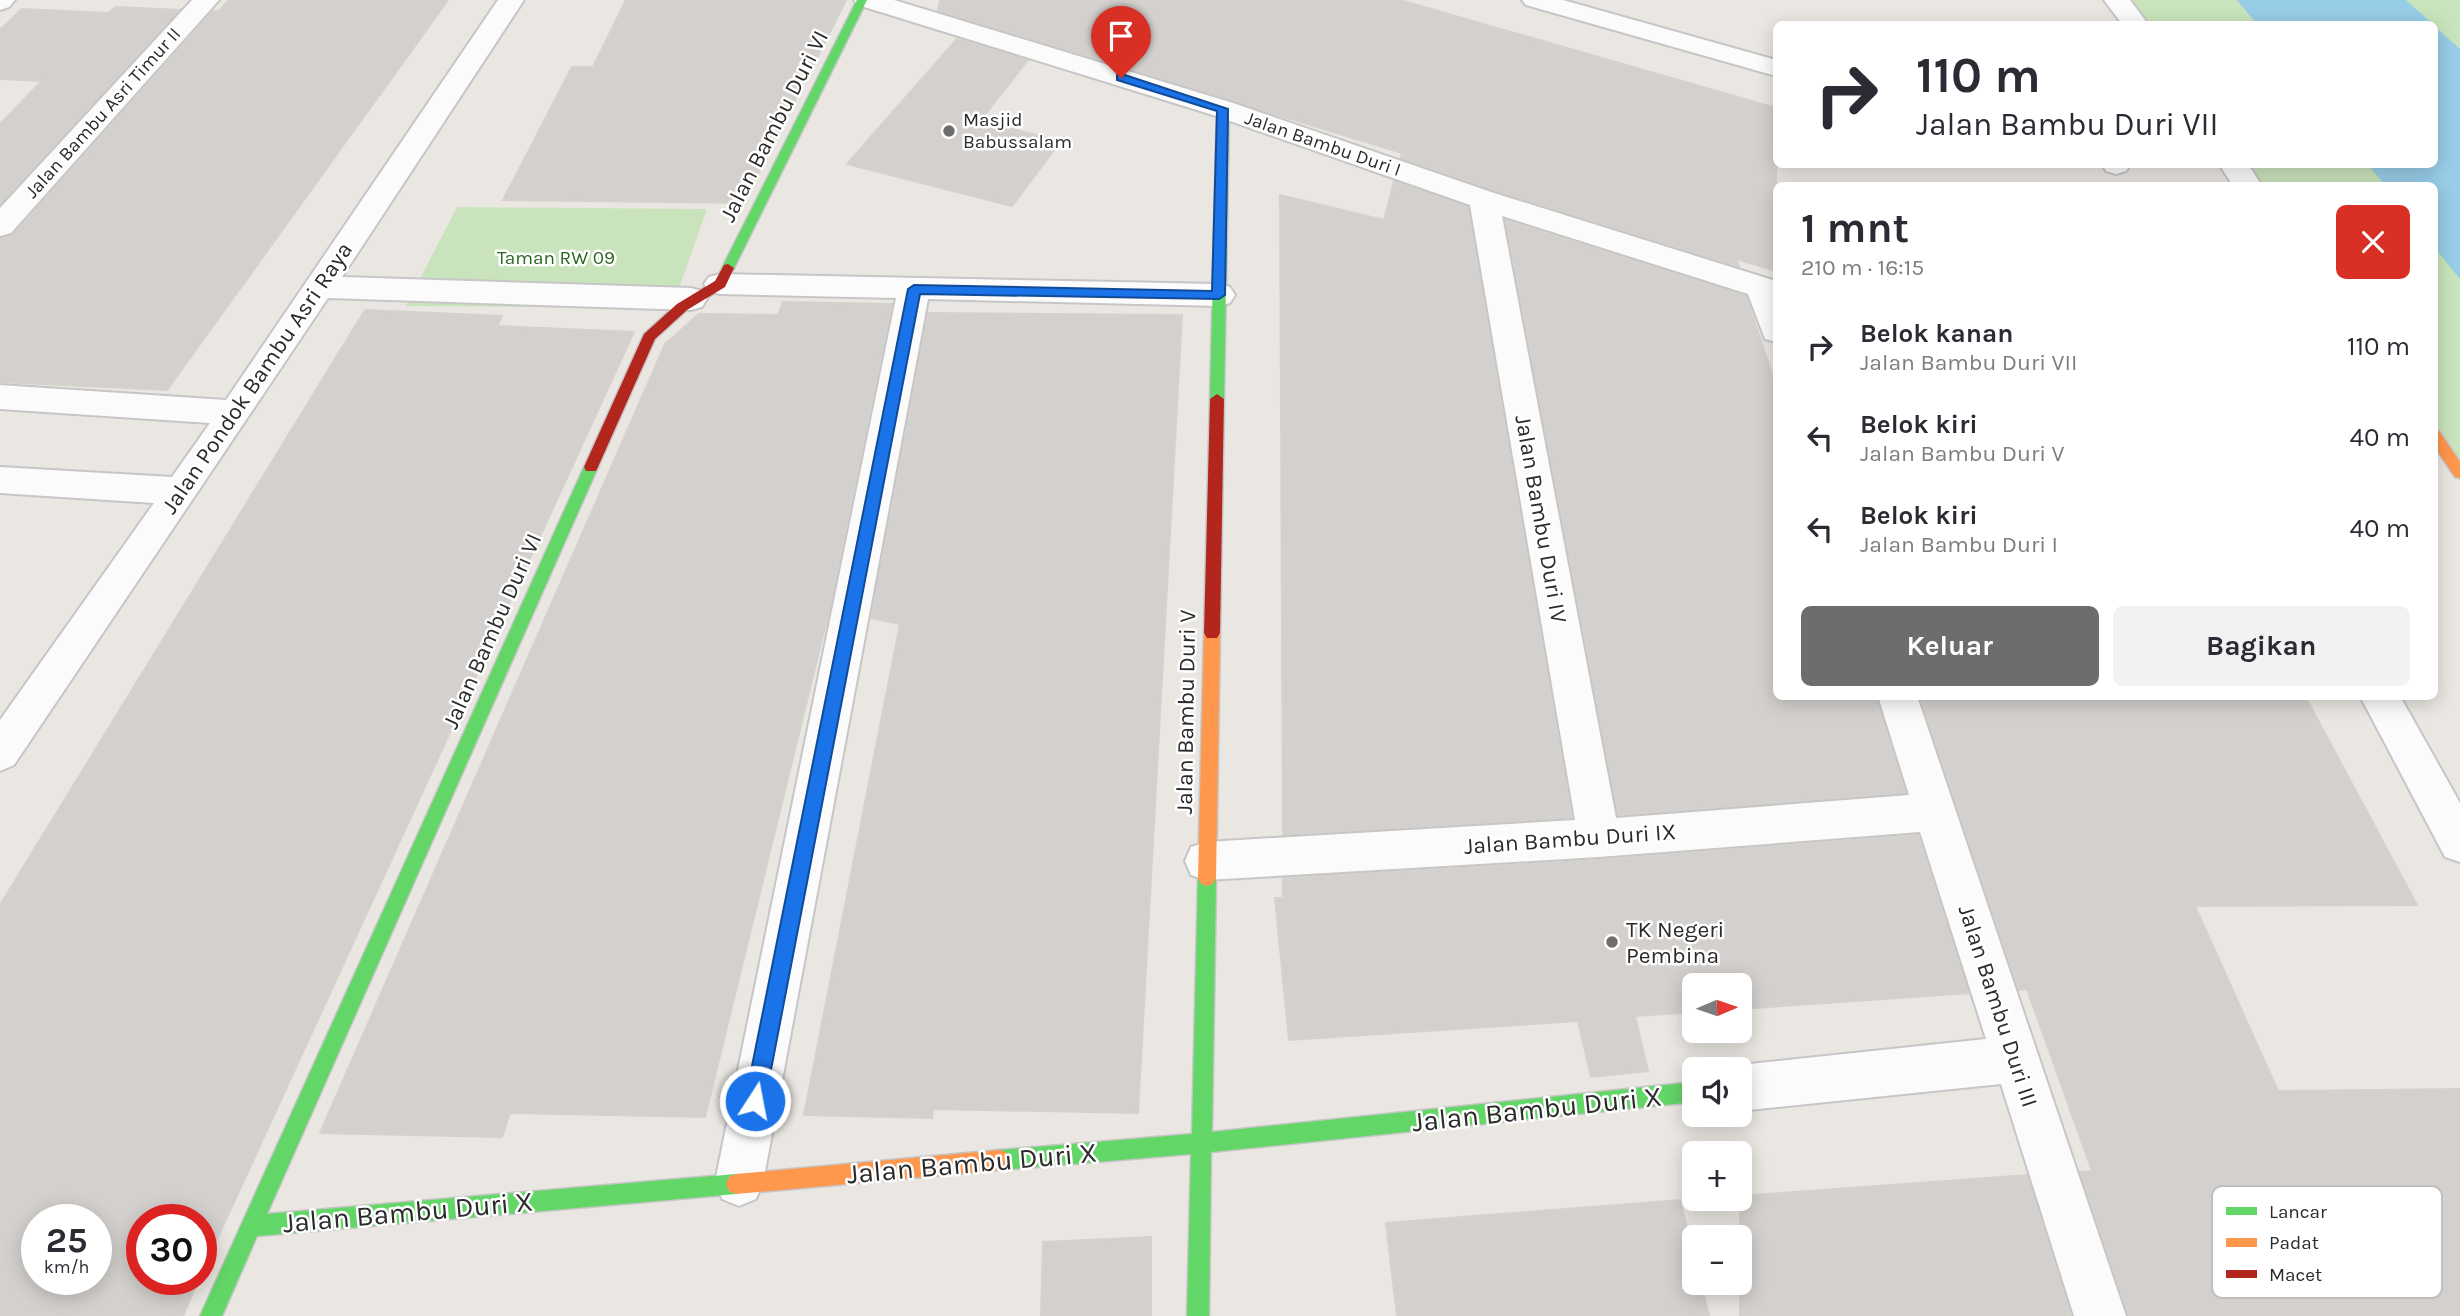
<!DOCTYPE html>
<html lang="id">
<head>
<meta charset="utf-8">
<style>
  body { margin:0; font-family:Karla,sans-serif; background:#f2f2f3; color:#2b2b33; height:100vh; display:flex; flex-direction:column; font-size:26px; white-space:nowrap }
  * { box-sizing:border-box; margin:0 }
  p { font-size:23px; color:#7c7c81 }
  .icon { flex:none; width:38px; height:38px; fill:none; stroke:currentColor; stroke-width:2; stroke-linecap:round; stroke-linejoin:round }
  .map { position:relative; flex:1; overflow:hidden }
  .panel { position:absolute; left:1773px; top:182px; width:665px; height:518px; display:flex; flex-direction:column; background:#fff; border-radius:10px; box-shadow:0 4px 18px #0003 }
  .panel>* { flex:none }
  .top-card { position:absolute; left:1773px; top:21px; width:665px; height:147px; border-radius:10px; box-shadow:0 4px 18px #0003; background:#fff; color:#2b2b33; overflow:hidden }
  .needle { width:46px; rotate:88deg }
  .buttons { position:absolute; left:1682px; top:973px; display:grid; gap:14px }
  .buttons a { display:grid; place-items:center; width:70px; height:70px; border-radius:10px; background:#fff; box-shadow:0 4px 18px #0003; font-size:35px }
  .speed { position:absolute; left:21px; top:1204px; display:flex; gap:14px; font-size:35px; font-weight:700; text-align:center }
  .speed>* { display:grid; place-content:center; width:91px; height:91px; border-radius:50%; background:#fff; box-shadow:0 4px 18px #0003; line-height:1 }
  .speed small { font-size:18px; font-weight:400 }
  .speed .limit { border:10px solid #d22; background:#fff; color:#111 }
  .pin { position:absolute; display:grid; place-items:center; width:60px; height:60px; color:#fff; margin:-72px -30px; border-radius:50% 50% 50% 0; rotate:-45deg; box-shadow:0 0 7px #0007 }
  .pin .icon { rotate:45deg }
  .me { position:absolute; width:77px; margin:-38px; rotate:11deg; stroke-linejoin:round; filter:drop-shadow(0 0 5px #0008) }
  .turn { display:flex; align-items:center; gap:24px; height:147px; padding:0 28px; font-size:32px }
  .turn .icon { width:91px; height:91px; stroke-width:2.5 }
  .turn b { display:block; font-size:49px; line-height:60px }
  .round { display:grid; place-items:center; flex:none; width:74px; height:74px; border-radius:10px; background:#f2f2f3 }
  .summary { display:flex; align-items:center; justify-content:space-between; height:119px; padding:0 28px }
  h1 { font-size:42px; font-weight:700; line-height:52px }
  .action { display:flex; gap:14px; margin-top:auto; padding:14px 28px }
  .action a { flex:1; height:80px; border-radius:10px; background:#6e6d6b; color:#fff; font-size:28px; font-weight:700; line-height:80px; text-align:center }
  .action a+a { background:#f2f2f3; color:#2b2b33 }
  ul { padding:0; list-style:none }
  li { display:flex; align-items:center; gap:21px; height:91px; padding:0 28px }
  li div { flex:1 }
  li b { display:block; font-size:26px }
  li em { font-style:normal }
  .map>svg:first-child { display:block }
</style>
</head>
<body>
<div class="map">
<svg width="2460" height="1316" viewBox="0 0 2460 1316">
  <rect width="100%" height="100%" fill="#eae7e2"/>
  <!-- green -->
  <g fill="#c9e4bc">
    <polygon points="2119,0 2460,0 2460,473 2434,435 2434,186 2251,185 2236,165 2434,164 2434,24 2136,24"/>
    <polygon points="457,207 707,209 672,308 406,306"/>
  </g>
  <!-- water -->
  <g fill="#98cde8">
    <polygon points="2237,0 2406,0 2433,24 2257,24"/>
    <polygon points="2434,26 2460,49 2460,279 2434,247 2434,186 2385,185 2368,165 2434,164"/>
  </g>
  <!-- building -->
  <g fill="#d3d0cd" stroke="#d5d2ce" stroke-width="2" fill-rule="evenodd">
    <polygon points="229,0 448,0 167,390 0,382 0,238 13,235 213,11 219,11"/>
    <polygon points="626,0 846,0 814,64 807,64 795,101 743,203 503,200 572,67 593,67"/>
    <polygon points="940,0 1400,0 1776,108 1776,271 1736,259 1739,267 1495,191 1401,158 1402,153 938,11"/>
    <polygon points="115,7 180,10 0,204 0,124 42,81 0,79 0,30 22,9 109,13"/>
    <polygon points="957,39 1028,60 980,121 1061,141 1012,206 847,164"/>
    <polygon points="1394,181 1468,207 1572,818 1283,835 1280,195 1384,220"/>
    <polygon points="1505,220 1746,296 1776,386 1776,696 1876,696 1906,793 1618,815"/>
    <polygon points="783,302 892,304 829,611 705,1117 510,1113 502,1137 320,1133 665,344 699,314 778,315"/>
    <path d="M365 310 502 316 497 326 634 332 201 1274V1220H142V1279H199L183 1316H0V905ZM37 1220H96V1279H37Z"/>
    <polygon points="928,313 1182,315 1138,1113 933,1109 932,1118 804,1115 900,624 871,618"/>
    <polygon points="1920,696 2305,696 2417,905 2195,906 2278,1091 2460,1089 2460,1316 2128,1316 2080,1172 2092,1171 2027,989 2019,990"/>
    <polygon points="1918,835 1969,993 1740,1009 1740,985 1694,985 1694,1012 1635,1016 1648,1071 1591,1077 1578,1021 1289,1040 1275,898 1283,898 1283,878 1599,860"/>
    <polygon points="2027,1175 2071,1316 1740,1316 1740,1196"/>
    <polygon points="1680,1200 1694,1256 1694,1283 1701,1283 1709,1316 1397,1316 1386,1223"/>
    <polygon points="1151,1237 1151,1316 1041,1316 1043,1242"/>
  </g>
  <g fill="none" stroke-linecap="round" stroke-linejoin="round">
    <defs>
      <g id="street">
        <polygon points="0,0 15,0 9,7 0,10"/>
        <polygon points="192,0 219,0 11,233 0,236 0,208"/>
        <polygon points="498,0 524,0 342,277 691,288 702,291 707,299 702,307 691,310 328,298 14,765 0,771 0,720 154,503 0,493 0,467 172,477 210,423 0,409 0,385 226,400"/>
        <polygon points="854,0 894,0 1233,103 1494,193 1776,281 1776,342 1765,339 1748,294 1502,216 1616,818 1909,795 1878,696 1917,696 2126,1316 2074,1316 2001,1084 1740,1111 1740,1069 1729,1069 1740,1065 1986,1039 1920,832 1599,857 1206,880 1191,875 1185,861 1191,847 1206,842 1575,820 1470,205 1213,115 858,5"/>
        <polygon points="1522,0 1563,0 1776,60 1776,76 1526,5"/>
        <polygon points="2104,0 2130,0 2148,24 2122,24"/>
        <polygon points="2102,164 2130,164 2130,165 2126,171 2116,174 2106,171"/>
        <polygon points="2219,164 2248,164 2262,186 2233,186"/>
        <polygon points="720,274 1219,284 1230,287 1235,295 1230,303 1219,306 928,299 763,1182 756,1199 739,1206 722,1199 715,1182 896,298 720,294 709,291 704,284 709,277"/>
        <polygon points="2360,696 2400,696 2460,803 2460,862 2445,857"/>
      </g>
      <g id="fast">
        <polygon points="857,0 867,0 734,268 728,272 724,271 722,268"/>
        <polygon points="1223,106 1229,109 1224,399 1217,404 1210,399 1217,109"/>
        <polygon points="591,462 598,467 267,1214 736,1174 743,1177 746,1184 743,1191 736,1194 257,1236 222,1316 200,1316 584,467"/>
        <polygon points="1207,870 1213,872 1216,878 1212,1132 1694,1082 1694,1102 1211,1152 1209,1316 1187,1316 1191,1154 1000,1170 993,1167 990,1160 993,1153 1000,1150 1192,1134 1198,878 1201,872"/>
      </g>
      <g id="slow">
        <polygon points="2434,430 2439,431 2460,462 2460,478 2455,477 2434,446"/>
        <polygon points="1212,627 1217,628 1220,633 1216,878 1213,884 1207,886 1201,884 1198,878 1204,633 1207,628"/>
        <polygon points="1000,1150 1007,1153 1010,1160 1007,1167 1000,1170 736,1194 729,1191 726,1184 729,1177 736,1174"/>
      </g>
      <g id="jam">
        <polygon points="728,264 734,268 725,287 687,310 655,339 598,467 596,471 586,471 584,467 644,334 677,304 715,281 724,265"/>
        <polygon points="1217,394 1224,399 1220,633 1217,638 1207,638 1204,633 1210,399"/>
      </g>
    </defs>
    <!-- street casing -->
    <use href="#street" stroke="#c7c6c6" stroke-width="4"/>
    <!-- fast casing -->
    <use href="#fast" stroke="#c7c6c6" stroke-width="3"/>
    <!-- slow casing -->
    <use href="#slow" stroke="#c7c6c6" stroke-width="3"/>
    <!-- jam casing -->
    <use href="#jam" stroke="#c7c6c6" stroke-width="3"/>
    <!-- street -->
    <use href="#street" fill="#fcfbfb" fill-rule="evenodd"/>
    <!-- fast -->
    <use href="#fast" fill="#63d668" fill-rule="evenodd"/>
    <!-- slow -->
    <use href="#slow" fill="#ff974d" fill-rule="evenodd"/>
    <!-- jam -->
    <use href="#jam" fill="#b3261e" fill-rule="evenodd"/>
  </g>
  <!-- route -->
  <polygon fill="#1a73e8" stroke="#114b97" stroke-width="2" points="1117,75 1125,75 1228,109 1225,295 1219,299 920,294 765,1101 762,1108 755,1111 748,1108 745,1101 908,289 914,285 1212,291 1217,111 1117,80"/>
  <!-- markers -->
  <g fill="#6e6d6b" stroke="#fff" stroke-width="2.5">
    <circle cx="949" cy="131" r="7"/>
    <circle cx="1612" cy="942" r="7"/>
  </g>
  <g text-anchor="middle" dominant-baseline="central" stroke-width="5" stroke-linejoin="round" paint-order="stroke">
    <!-- far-street labels -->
    <g font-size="19" fill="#2b2b2b" stroke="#fff">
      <text transform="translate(103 113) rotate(-48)">Jalan Bambu Asri Timur II</text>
      <text transform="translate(1323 144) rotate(19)">Jalan Bambu Duri I</text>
    </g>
    <!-- far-poi labels -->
    <g font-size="19" fill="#2b2b2b" stroke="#fff" text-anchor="start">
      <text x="963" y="120">Masjid<tspan x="963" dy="22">Babussalam</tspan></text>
    </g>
    <!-- far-park labels -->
    <g font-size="19" fill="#26671d" stroke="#fff">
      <text x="556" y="258">Taman RW 09</text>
    </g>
    <!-- street labels -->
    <g font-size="23" fill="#2b2b2b" stroke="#fff">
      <text transform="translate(774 126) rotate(-63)">Jalan Bambu Duri VI</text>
      <text transform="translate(257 378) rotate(-56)">Jalan Pondok Bambu Asri Raya</text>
      <text transform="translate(1541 519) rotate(80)">Jalan Bambu Duri IV</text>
      <text transform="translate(492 631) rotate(-66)">Jalan Bambu Duri VI</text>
      <text transform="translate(1186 712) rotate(-89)">Jalan Bambu Duri V</text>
      <text transform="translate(1570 839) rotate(-4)">Jalan Bambu Duri IX</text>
      <text transform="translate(1998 1006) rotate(72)">Jalan Bambu Duri III</text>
    </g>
    <!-- poi labels -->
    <g font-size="23" fill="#2b2b2b" stroke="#fff" text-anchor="start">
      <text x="1626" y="929">TK Negeri<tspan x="1626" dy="26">Pembina</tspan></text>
    </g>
    <!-- near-street labels -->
    <g font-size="28" fill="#2b2b2b" stroke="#fff">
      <text transform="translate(1537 1109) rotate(-6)">Jalan Bambu Duri X</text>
      <text transform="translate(972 1163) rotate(-5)">Jalan Bambu Duri X</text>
      <text transform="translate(408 1212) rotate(-5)">Jalan Bambu Duri X</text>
    </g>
  </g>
  <!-- legend -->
  <rect x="2212" y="1186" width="230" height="112" rx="10" fill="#fff" stroke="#bfbfbf" stroke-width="2"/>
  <rect x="2226" y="1207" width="31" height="8" fill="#63d668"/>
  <rect x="2226" y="1238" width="31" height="9" fill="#ff974d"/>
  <rect x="2226" y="1270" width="31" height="8" fill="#b3261e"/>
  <g font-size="19" fill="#2b2b2b">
    <text x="2269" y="1218">Lancar</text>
    <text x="2269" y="1249">Padat</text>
    <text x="2269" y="1281">Macet</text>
  </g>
</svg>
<div class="buttons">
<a><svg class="needle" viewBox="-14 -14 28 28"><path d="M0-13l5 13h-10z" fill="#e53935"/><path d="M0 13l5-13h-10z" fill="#7c7c81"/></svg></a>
<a><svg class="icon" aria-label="sound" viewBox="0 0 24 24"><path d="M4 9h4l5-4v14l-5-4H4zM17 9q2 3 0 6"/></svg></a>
<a>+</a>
<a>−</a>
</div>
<div class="speed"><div>25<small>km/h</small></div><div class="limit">30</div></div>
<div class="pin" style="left:1121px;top:78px;background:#d93025"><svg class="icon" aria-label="arrive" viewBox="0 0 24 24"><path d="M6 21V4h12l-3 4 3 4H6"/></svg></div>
<svg class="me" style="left:755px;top:1101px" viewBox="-20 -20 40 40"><circle r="17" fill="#1a73e8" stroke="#fff" stroke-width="3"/><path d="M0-11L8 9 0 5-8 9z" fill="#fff"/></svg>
<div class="top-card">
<div class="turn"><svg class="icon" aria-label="right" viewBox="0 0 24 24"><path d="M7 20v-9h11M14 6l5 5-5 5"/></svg><div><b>110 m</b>Jalan Bambu Duri VII</div></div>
</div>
<section class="panel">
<div class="summary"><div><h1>1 mnt</h1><p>210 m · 16:15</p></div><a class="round" style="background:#d93025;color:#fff"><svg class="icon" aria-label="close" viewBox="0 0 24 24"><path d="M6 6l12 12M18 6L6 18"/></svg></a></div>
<ul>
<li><svg class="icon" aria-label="right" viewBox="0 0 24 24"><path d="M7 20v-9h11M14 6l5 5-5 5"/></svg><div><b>Belok kanan</b><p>Jalan Bambu Duri VII</p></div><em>110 m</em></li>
<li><svg class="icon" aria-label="left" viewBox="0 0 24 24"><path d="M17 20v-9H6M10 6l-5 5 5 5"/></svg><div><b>Belok kiri</b><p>Jalan Bambu Duri V</p></div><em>40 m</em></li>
<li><svg class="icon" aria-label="left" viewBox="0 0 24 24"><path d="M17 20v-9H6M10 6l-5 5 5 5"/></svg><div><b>Belok kiri</b><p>Jalan Bambu Duri I</p></div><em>40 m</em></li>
</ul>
<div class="action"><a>Keluar</a><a>Bagikan</a></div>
</section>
</div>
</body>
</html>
